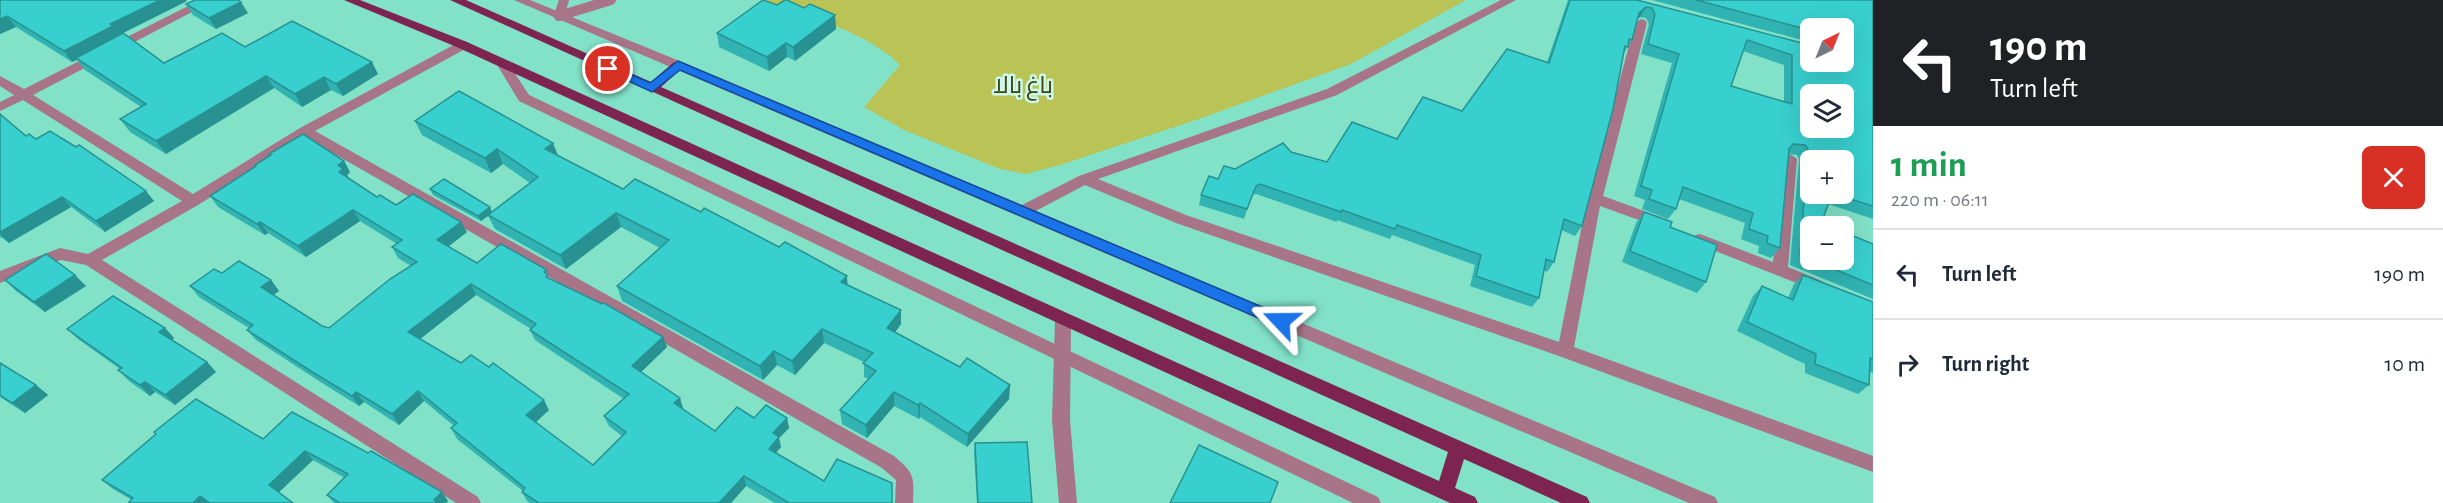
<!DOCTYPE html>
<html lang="en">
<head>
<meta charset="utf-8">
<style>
  body { margin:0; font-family:"Alegreya Sans",Cairo,sans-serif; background:#f2f2f3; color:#1f2937; height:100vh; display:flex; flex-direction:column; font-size:22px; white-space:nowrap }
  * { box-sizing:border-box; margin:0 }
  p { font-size:20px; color:#747a83 }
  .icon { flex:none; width:33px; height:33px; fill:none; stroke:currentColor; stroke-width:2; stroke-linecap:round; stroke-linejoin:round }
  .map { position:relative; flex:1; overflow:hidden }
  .side { display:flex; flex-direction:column; background:#fff; width:570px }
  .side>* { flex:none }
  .top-card { background:#202124; color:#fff; overflow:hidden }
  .needle { width:39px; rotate:43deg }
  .fabs { position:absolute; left:1800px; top:18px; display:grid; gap:12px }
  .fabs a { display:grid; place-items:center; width:54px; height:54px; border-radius:9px; background:#fff; box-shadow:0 6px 24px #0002; font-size:30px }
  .pin { position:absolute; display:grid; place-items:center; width:51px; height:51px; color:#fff; margin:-26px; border:3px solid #fff; border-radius:50%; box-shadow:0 2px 6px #0007 }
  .me { position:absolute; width:66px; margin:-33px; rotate:293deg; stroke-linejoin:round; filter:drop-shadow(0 0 4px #0008) }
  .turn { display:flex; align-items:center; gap:21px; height:126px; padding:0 18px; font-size:27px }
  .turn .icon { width:78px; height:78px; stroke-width:2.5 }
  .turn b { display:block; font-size:42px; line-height:51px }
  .round { display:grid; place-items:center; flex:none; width:63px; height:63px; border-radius:9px; background:#f2f2f3 }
  .summary { display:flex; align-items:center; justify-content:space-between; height:102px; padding:0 18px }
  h1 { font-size:36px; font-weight:600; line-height:45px; color:#1e9e55 }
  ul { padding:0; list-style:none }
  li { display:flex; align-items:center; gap:18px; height:90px; padding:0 18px; border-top:2px solid #e0e1e3 }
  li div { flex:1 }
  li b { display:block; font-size:22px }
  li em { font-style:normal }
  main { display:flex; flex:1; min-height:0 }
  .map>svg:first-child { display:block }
</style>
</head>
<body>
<main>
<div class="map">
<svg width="1873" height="503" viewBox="0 0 1873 503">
  <rect width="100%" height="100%" fill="#81e2c8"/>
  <!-- green -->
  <path fill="#b9c356" d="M761 0H1466L1351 64 1199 119 1060 165 1026 174 1000 169 904 130 864 107 900 65C871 34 802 13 761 0Z"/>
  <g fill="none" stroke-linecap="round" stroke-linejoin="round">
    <!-- service -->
    <g stroke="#a77488" stroke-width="10">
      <polyline points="559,16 611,0"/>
      <polyline points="559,16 564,0"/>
    </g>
    <!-- minor -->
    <g fill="#a77488" fill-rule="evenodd">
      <path d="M200 0H215L33 95 193 194 300 128 459 42H467V48L315 131 894 456C915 474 914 476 913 503H895L896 480 882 468 305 137 198 205 102 260 478 497 481 503H456L86 265 61 260 0 283V271L60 248 88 254 182 201 23 100 0 111V102L14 95 0 86V76L24 89Z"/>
      <polygon points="1501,0 1516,0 1337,95 1098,179 1186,215 1559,342 1585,210 1635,23 1641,19 1645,20 1647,23 1603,196 1666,219 1668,223 1661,228 1600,206 1574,347 1873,456 1873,472 1559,356 1176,223 1085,185 1028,215 1023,216 1016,211 1018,207 1079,176 1327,89"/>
      <polygon points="1790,154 1797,159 1788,267 1822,281 1825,285 1822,289 1817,291 1695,243 1693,239 1695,235 1700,234 1773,262 1783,159"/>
      <polygon points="1063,314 1069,316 1071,320 1070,420 1077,503 1059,503 1052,420 1055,320 1057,316"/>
    </g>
    <!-- tertiary -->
    <g fill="#a77488" fill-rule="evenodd">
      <polygon points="514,0 530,0 682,62 1715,497 1718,503 1689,503"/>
      <polygon points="502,59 506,60 529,95 1378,497 1381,503 1353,503 519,101 496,63"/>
    </g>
    <!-- primary -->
    <polygon fill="#7d2550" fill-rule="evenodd" points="344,0 360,0 467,42 1439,481 1448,452 450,0 466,0 651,82 674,62 682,62 684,65 682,68 661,87 1587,497 1590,503 1561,503 1464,459 1455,488 1475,497 1478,503 1450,503 459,48"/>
  </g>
  <!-- wall -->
  <g fill="#30b3b2" fill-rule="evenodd">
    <polygon points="0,0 187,1 119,35 164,63 245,47 378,74 343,96 331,90 302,107 274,88 166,154 130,132 120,119 141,107 85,70 77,60 72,62 16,27 0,34"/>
    <path d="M1568 0H1637L1806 44 1802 40 1652 0H1873V219L1828 204 1821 224 1873 244V299L1790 265 1799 159 1797 155 1789 154 1780 248 1771 258 1758 253 1759 246 1741 239 1745 223 1679 199 1676 209 1668 219 1642 209 1645 200 1634 196 1672 63 1641 54 1649 24 1646 18 1640 17 1637 19 1632 40 1624 53 1582 226 1575 236 1561 230 1554 262 1547 272 1544 270 1539 298 1532 307 1470 286 1475 265 1392 235 1390 239 1337 220V222L1256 194 1252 195 1244 219 1199 205 1201 195 1218 179 1235 169 1291 152 1327 162 1397 139 1462 111 1547 62ZM1810 28 1844 62H1810ZM1743 51 1784 65V102L1731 86ZM1844 160V194H1810Z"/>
    <polygon points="186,4 248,13 216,29 193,15"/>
    <polygon points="777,5 804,8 835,15 836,29 795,61 787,57 769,71 719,47 717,33"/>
    <polygon points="0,114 26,136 36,139 154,201 105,232 71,207 9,243 1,237 0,238"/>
    <polygon points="415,121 558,155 623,189 848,285 901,324 895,332 960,367 1010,385 1009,399 967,447 920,417 919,419 894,406 867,438 842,424 840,410 868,379 864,377 864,362 824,343 795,375 777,365 763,380 622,301 617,286 660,248 621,227 566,269 495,229 488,216 481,221 433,195 430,189 490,207 492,212 530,183 503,164 491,173 422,135"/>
    <path d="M269 154 344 161 350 172 347 175 349 178 377 197 467 232 448 246 477 263 550 279 667 347 641 372 683 409 715 431 754 418H787L789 428 779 438 781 447 776 453 824 481 892 483V503H775L746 486 731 503H530L527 501 522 492 523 491 457 439 451 428 454 426 424 401 399 425 364 402 359 406 322 383 256 340 247 330 249 328 199 297 190 286 222 273 271 280 279 291 273 295 322 326 329 328 411 266 398 258 392 247 397 244 360 221 306 257 268 233 265 235 218 207 210 196 256 166 255 165 270 156ZM476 295 531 329 530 330 535 340 624 399 604 416 609 426 622 436 593 465 535 422 549 410 461 363 420 339Z"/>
    <polygon points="1644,212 1670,227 1706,282 1697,293 1622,262 1636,223"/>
    <polygon points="1803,275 1873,302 1873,373 1870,372 1869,385 1858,394 1805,373 1805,364 1737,331 1753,296 1762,286 1788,298 1794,284"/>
    <polygon points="5,280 86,286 45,312 16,291"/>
    <polygon points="165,328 174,338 172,340 207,362 216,372 175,405 155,392 150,396 129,381 118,370 120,369 78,339 67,329"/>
    <polygon points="0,363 36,385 48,395 25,413 0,397"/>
    <polygon points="292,412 448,501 446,503 334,503 327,495 345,478 313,460 279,492 293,503 130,503 132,500 113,489 102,480 263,439"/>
    <polygon points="975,443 1032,503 977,503 974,453"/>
  </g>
  <!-- shaded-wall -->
  <g fill="#279291">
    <polygon points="160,0 186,0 187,1 119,35 121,38 76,58 77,60 72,62 64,51 110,24"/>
    <polygon points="241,2 248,13 216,29 209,18"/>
    <polygon points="1646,7 1640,17 1633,22 1639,13"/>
    <polygon points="835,15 836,29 795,61 793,47"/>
    <polygon points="7,16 16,27 0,34 0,19"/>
    <polygon points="786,43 787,57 769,71 767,57"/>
    <polygon points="372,62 378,74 343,96 336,84"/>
    <polygon points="266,76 274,88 166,154 156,141"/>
    <polygon points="324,77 331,90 302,107 295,94"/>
    <polygon points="553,143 559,158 545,149"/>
    <polygon points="497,149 503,164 491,173 485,158"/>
    <polygon points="344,161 350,172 347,175 350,180 339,172 338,165"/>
    <polygon points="146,191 154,201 105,232 96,221"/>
    <polygon points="62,197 71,207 9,243 0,234 0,232"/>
    <polygon points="490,207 492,213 481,221 478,216"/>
    <polygon points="353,210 360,221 306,257 298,246"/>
    <polygon points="616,213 621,227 566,269 560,255"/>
    <polygon points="260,222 268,233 265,235 257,224"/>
    <polygon points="461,222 467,232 443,251 437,240"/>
    <polygon points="75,275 86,286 45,312 34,302"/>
    <polygon points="847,276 848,290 841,282"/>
    <polygon points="271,280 279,291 269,298 261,287"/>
    <polygon points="471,284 476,295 415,343 408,332"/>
    <polygon points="901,310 901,324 888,342 887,328"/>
    <polygon points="165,328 174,338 169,343 159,332"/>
    <polygon points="822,329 824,343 795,375 792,361"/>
    <polygon points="663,337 667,347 636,377 632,366"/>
    <polygon points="774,351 777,365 763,380 760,366"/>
    <polygon points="207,362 216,372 175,405 165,395"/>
    <polygon points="145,382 155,392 150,396 140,385"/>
    <polygon points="36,385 48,395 25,413 12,403"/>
    <polygon points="1010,385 1009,399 967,447 968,434"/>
    <polygon points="418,391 424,401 399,425 392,414"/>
    <polygon points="356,392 364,402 359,406 352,396"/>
    <polygon points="894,392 894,406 867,438 866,425"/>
    <polygon points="680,398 683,408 678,413 674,403"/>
    <polygon points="544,400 549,410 532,426 526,415"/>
    <polygon points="920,403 920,417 919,419 918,405"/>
    <polygon points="787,418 789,428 779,438 781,447 771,458 769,449 773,433"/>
    <polygon points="305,451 313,460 277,494 269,485"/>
    <polygon points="744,476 746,486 731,503 719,503"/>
    <polygon points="442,492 448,501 446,503 437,503 434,500"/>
    <polygon points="200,496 208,503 193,503"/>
  </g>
  <!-- building -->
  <g fill="#38d0cf" stroke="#279291" stroke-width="1.5" fill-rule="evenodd">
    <polygon points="0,0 160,0 110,24 113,26 64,51 7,16 0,19"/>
    <polygon points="195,0 238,0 241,2 209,18 186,4"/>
    <polygon points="763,0 777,5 785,0 787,0 804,8 810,4 835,15 793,47 786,43 767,57 717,33"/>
    <path d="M1570 0H1637L1806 44 1810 43V62H1844V28H1810V31L1809 30 1696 0H1873V206L1834 194H1844V160H1810V194H1832L1821 224 1828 226H1810V260H1844V232L1873 244V285L1800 255 1808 149 1805 145 1793 144 1789 149 1780 248 1767 243 1768 236 1749 229 1753 213 1683 187 1676 209 1649 199 1652 190 1641 186 1679 54 1648 44 1655 14 1652 8 1646 7 1639 13 1632 40 1629 39 1628 47 1625 46 1613 109 1582 226 1564 219 1554 262 1546 259 1539 298 1476 276 1481 255 1397 225 1395 229 1342 210 1341 212 1260 184 1256 186 1247 209 1201 195 1209 176 1218 179 1224 166 1235 169 1283 143 1291 152 1327 162 1352 122 1397 139 1423 97 1462 111 1507 49 1549 63ZM1747 40 1792 55V104L1731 86ZM1810 94H1844V128H1810Z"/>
    <polygon points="292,21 372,62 336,84 324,77 295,94 266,76 156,141 120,119 146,104 76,58 123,33 164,63 222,33 245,47"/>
    <polygon points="459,91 553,143 545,149 623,189 635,179 701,212 704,208 779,247 785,242 847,276 841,282 901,310 887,328 960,367 967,358 1010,385 968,434 920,403 918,405 894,392 866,425 840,410 876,371 863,363 873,353 822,329 792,361 774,351 760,366 617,286 669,240 616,213 560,255 488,215 538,177 497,149 485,158 415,121"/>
    <polygon points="0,114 26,136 29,134 36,139 50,131 76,147 79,145 146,191 96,221 62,197 0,232"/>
    <path d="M303 134 344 161 338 165 343 169 339 172 377 197 380 195 396 205 413 194 461 222 437 240 477 263 501 244 547 270 544 272 548 275 546 277 602 304 604 303 663 337 632 366 680 398 674 403 715 431 737 407 754 418 766 405 787 418 773 433 779 437 769 449 824 481 837 459 892 483V503H789L744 476 719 503H539L522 492 525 488 451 428 457 423 418 391 392 414 356 392 352 396 314 373 247 330 253 325 190 286 214 269 222 273 239 261 271 280 261 287 322 326 329 328 390 279 417 262 392 247 402 240 353 210 298 246 260 222 257 224 210 196 256 166 255 165 271 155 269 154ZM471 284 536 324 530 330 629 394 604 416 626 432 593 465 526 415 544 400 493 363 489 367 471 355 461 363 408 332Z"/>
    <polygon points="444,179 490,207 478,216 430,189"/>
    <polygon points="1644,212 1672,222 1670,227 1717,245 1706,282 1630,251"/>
    <polygon points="46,254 75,275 34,302 5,280"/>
    <polygon points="1803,275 1873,302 1873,359 1870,358 1869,385 1815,364 1816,354 1747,322 1762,286 1793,300"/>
    <polygon points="113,296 165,328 159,332 207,362 165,395 145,382 140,385 118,370 122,368 67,329"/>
    <polygon points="0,363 36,385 12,403 0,395"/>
    <polygon points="196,399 263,439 292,412 368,453 371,451 442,492 434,500 438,503 340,503 327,495 348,474 305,451 269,485 293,503 210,503 200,496 193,503 131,503 129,502 133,498 102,480 156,434 154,432"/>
    <polygon points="1027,442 1032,503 978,503 975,443"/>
    <polygon points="1199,445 1278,482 1270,503 1170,503"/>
  </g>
  <!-- route -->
  <polygon fill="#1a73e8" stroke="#114b97" stroke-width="1.5" points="678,61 1286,317 1288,321 1286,325 1275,325 680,70 652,92 602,69 608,65 612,66 650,83"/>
  <g text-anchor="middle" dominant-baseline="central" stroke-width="5" stroke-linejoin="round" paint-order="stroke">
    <!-- park labels -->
    <g font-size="24" fill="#40440f" stroke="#ccf9eb">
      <text x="1023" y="86">باغ بالا</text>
    </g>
  </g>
</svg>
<div class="fabs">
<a><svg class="needle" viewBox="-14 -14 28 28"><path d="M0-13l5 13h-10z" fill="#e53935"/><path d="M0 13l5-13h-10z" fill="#747a83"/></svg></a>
<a><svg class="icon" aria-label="layers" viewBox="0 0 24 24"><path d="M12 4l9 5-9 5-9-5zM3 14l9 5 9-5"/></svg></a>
<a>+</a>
<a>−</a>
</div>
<div class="pin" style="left:608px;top:69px;background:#d93025"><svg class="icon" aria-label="arrive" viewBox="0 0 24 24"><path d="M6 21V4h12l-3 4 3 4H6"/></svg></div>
<svg class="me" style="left:1281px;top:321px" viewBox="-20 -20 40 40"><path d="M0-17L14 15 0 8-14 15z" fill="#1a73e8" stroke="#fff" stroke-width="4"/></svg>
</div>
<section class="side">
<div class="top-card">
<div class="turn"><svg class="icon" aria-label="left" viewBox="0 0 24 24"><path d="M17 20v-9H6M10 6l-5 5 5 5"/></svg><div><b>190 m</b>Turn left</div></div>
</div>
<div class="summary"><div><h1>1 min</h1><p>220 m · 06:11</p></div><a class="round" style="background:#d93025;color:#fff"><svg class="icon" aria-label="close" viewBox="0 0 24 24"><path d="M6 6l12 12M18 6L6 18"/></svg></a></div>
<ul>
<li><svg class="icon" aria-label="left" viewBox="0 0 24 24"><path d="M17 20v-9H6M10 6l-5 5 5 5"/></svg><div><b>Turn left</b></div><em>190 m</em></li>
<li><svg class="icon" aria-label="right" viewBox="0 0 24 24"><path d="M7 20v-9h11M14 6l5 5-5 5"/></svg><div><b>Turn right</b></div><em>10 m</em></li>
</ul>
</section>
</main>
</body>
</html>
